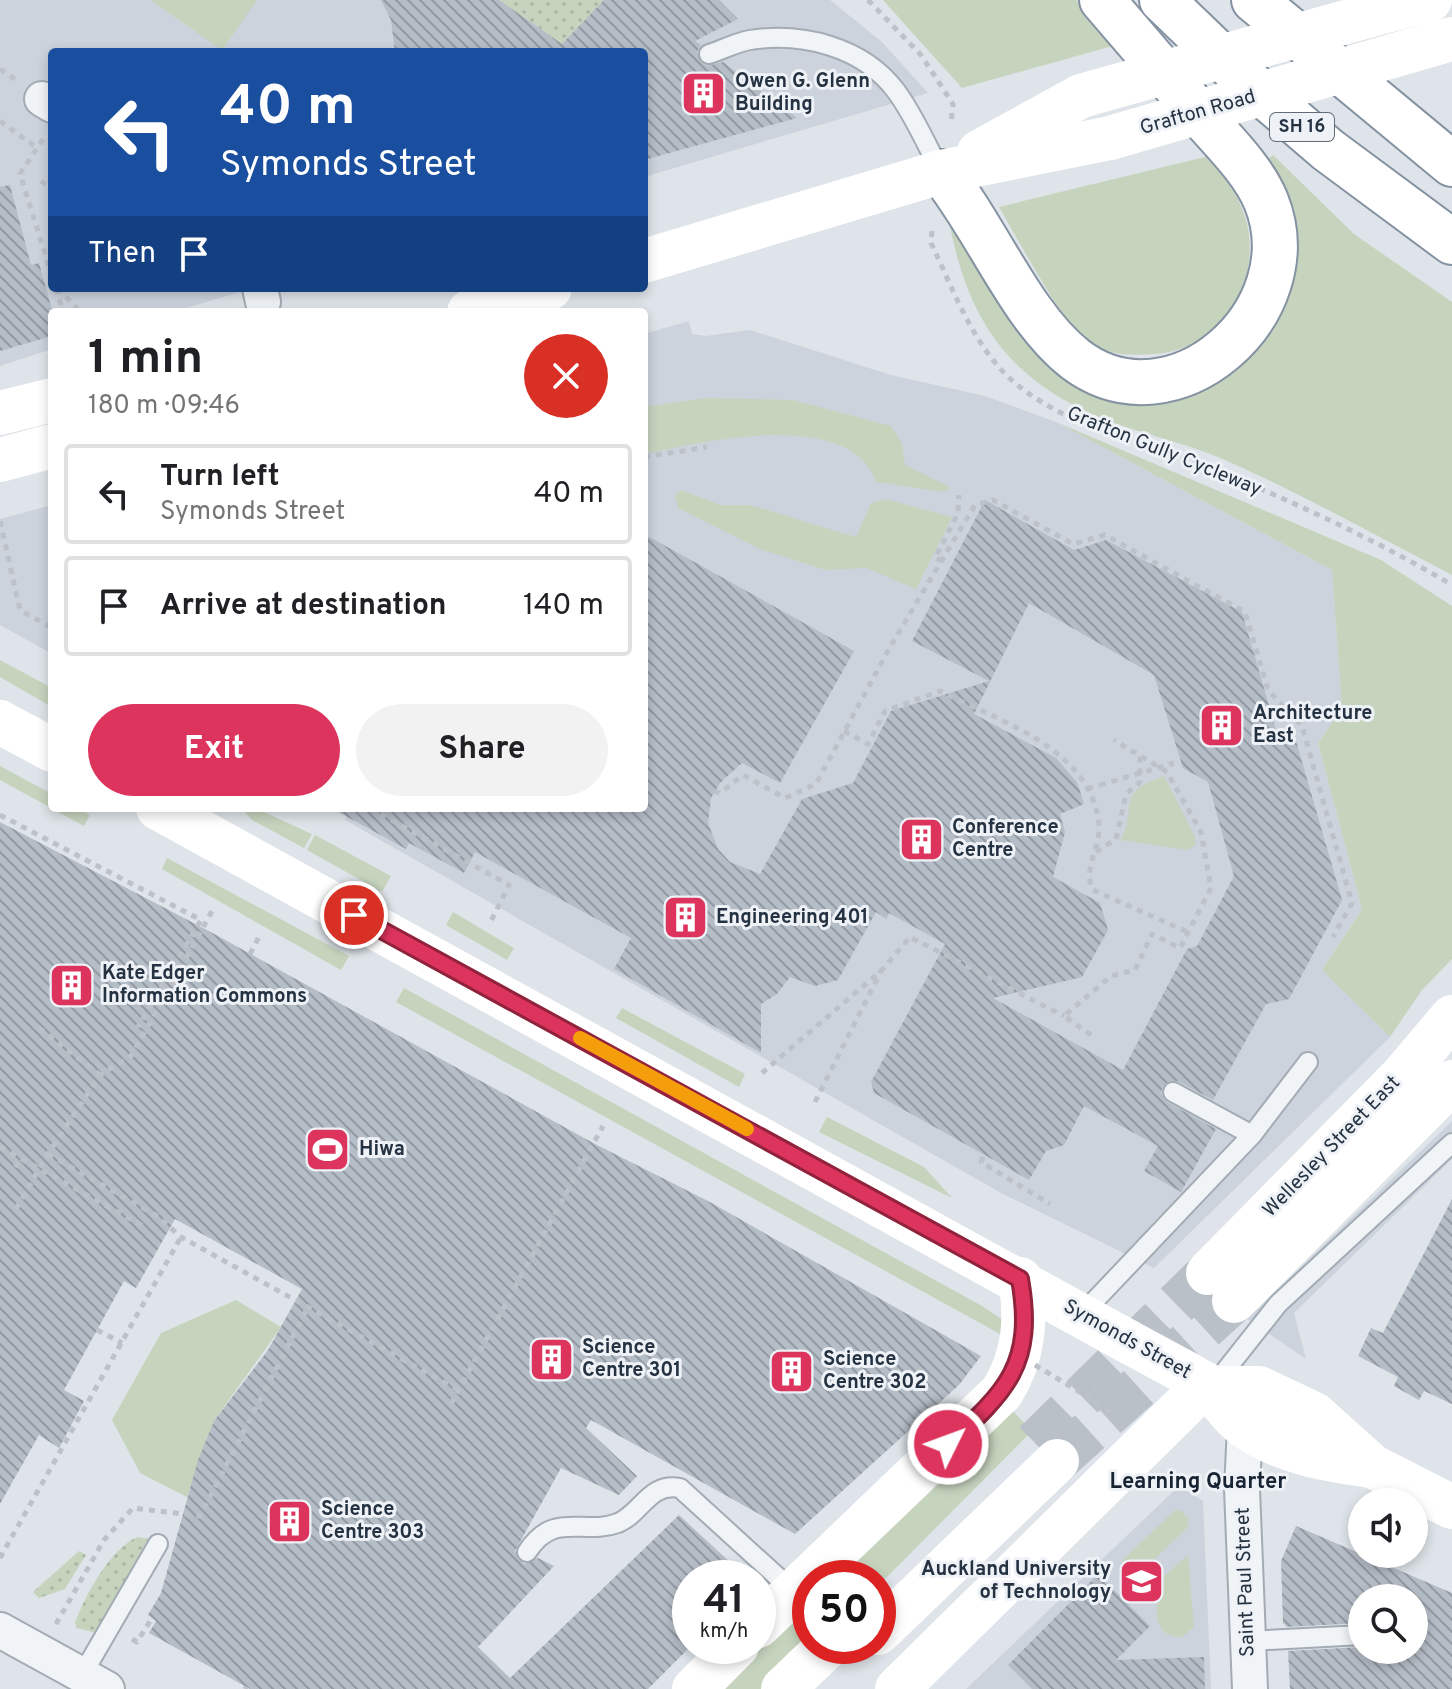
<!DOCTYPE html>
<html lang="en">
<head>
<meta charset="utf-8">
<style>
  body { margin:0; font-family:Overpass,sans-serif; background:#f2f2f2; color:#202124; height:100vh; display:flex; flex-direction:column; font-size:30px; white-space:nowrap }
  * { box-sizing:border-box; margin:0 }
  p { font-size:26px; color:#757577 }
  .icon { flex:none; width:44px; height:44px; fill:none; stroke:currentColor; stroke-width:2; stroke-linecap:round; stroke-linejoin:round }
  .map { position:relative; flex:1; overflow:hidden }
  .side { position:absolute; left:48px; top:308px; width:600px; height:504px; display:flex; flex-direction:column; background:#fff; border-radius:8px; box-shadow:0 4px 12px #0003 }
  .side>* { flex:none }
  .top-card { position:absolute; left:48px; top:48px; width:600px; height:244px; border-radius:8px; box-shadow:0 4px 12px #0003; background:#1a4fa0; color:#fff; overflow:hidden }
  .buttons { position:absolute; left:1348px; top:1488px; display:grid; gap:16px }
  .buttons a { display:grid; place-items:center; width:80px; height:80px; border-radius:50%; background:#fff; box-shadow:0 4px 12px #0003; font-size:40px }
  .speed { position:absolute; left:672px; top:1560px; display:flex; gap:16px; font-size:40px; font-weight:700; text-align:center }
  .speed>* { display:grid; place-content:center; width:104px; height:104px; border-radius:50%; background:#fff; box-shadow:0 4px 12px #0003; line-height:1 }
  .speed small { font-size:20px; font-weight:400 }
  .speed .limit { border:12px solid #d22; background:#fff; color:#111 }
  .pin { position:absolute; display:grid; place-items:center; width:68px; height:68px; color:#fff; margin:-34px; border:4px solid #fff; border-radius:50%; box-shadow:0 2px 8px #0007 }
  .me { position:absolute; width:88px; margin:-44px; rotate:48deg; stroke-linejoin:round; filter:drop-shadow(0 0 6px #0008) }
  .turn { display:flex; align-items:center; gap:28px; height:168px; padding:0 40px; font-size:36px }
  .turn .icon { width:104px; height:104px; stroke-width:2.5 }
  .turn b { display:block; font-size:56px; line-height:68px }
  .then { display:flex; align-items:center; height:76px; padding:0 40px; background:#0003; gap:16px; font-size:30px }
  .round { display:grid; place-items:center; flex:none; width:84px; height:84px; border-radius:42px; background:#f2f2f2 }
  .summary { display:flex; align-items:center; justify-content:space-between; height:136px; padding:0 40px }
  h1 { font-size:48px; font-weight:700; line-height:60px }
  .button { display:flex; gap:16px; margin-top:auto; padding:16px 40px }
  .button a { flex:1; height:92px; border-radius:48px; background:#dd345d; color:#fff; font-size:32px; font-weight:700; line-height:92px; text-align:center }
  .button a+a { background:#f2f2f2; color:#202124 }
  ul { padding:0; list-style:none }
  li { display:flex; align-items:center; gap:24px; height:100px; margin:0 16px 12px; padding:0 24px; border:4px solid #e0e0e0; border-radius:8px }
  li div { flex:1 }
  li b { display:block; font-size:30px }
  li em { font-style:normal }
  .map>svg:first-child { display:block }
</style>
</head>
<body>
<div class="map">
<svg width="1452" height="1689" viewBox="0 0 1452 1689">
  <defs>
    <pattern id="park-dots" width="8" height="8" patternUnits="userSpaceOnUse" patternTransform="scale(2)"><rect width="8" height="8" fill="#c6d4be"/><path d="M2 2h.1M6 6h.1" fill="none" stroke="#aab6a4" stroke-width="1.8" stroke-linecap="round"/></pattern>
    <pattern id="building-back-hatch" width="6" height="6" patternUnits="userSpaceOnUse" patternTransform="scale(2)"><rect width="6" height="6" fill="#b5bdc7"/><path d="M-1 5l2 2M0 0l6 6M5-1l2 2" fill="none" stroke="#939aa3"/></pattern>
  </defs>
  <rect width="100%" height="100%" fill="#dee4e9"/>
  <!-- built -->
  <g fill="#ccd3dc">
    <polygon points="0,0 830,0 882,42 928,93 644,177 644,52 52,52 52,288 253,288 173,312 52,312 52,349 0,366"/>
    <polygon points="689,321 692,334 706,336 750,330 891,375 985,396 1056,422 1332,570 1342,708 1318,743 1362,909 1322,970 1390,1037 1154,1268 1003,1194 345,820 346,815 644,808 644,334"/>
    <polygon points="52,505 52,654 0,625 0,519"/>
    <polygon points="1452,1121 1452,1159 1294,1313 1306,1359 1247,1319"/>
    <polygon points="1179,1486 1203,1501 1211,1689 966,1689"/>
  </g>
  <!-- grass -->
  <g fill="#c6d4be">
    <polygon points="150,0 257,0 222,50"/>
    <polygon points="883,0 1076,0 1116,45 962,88"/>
    <path d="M1273 155 1354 234 1452 302V575C1377 536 1302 494 1225 460 1184 442 1139 434 1099 417 1006 378 967 317 949 221L1074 381 1118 401 1163 402 1199 390 1259 341 1265 162Z"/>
    <path d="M1209 156C1225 175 1241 199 1247 224 1261 287 1220 349 1155 354 1124 356 1106 355 1080 336 1064 324 1013 231 999 207Z"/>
    <path d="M706 398 793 400 891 426 902 444 905 465 950 487 944 492 876 482C852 409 707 440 651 453L644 449V407Z"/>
    <polygon points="1056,422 1381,560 1452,606 1452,959 1422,990 1390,1037 1322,970 1362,909 1318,743 1342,708 1332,570"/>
    <polygon points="681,490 721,505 750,505 856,537 871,503 886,499 952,517 916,589 866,568 826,570 760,549 678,508 675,496"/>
    <polygon points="0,660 52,688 52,707 0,677"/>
    <polygon points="0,766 52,794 52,808 78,808 90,815 84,826 0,780"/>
    <path d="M1164 776 1194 834 1196 845 1187 850 1121 840C1138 806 1114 793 1164 776Z"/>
    <polygon points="241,808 255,808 312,834 304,848 252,820"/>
    <polygon points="315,835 391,876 382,892 307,850"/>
    <polygon points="167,858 349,956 341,970 162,869"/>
    <polygon points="453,912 514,948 507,960 446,925"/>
    <polygon points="404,988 982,1306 1009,1324 1011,1340 396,1002"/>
    <polygon points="622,1008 745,1074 739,1087 616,1018"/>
    <polygon points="827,1117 924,1167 952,1198 819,1132"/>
    <polygon points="236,1300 281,1327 214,1421 187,1497 140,1473 112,1420 161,1333"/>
    <polygon points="1012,1410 1032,1431 878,1586 878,1578 835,1578"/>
    <polygon points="1180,1510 1189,1519 1188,1527 1143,1570 1124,1566 1122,1561 1129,1554 1174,1511"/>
    <path d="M1188 1555 1194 1627 1182 1637C1147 1636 1160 1605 1157 1582Z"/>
    <polygon points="810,1602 810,1646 769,1689 719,1689"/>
  </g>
  <!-- park -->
  <g fill="url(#park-dots)">
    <polygon points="499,0 604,0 562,44"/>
    <path d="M138 1537 148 1539 97 1633 77 1628 75 1623C84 1597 111 1547 138 1537Z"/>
    <polygon points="79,1551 86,1555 65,1589 39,1598 33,1592"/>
  </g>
  <!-- building -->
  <g fill="url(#building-back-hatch)" fill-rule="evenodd">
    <polygon points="381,0 499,0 562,44 604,0 719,0 738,19 695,41 701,45 697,52 701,62 707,66 723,62 797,118 644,160 644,52 395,52 391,20"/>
    <polygon points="10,185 31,265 39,263 52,310 52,336 0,351 0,187"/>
    <path d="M985 500 1074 550 1106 540 1242 612 1276 730 1296 741 1342 900 1289 999 1266 1004 1213 1100 1178 1081 1163 1086 1161 1093 1167 1102 1216 1129 1181 1192 1144 1171 1158 1146 1084 1106 1064 1145 1046 1151 1029 1180 874 1093 871 1082 945 944 889 913 886 919 876 912 838 980 815 986 790 977 777 994 761 1004V1053L614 969 631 938 475 852 464 873 409 843 406 849 331 808H644V534L854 651 780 783 742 763 720 783 711 798 708 823 718 849 730 862 760 874 802 799 853 783 891 711 989 681 912 641ZM1029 603 1154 675 1183 768 1208 782 1234 876 1197 946 1187 949 1123 1070 993 998 1082 977 1108 930 1100 903 1053 877 1065 832 1060 814 1084 804 1077 782 1056 758 974 714Z"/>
    <polygon points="0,822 207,930 595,1144 708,1201 981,1356 959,1385 795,1534 591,1420 586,1428 637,1476 619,1495 561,1468 515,1551 524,1564 538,1558 554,1566 478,1647 510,1678 679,1515 747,1578 690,1578 690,1647 648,1689 250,1689 149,1633 156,1621 148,1615 161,1593 198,1460 214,1421 268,1350 302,1289 175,1219 136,1288 124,1281 64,1390 84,1401 59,1448 39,1435 0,1504"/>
    <polygon points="1452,1199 1452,1404 1424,1391 1419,1400 1394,1386 1398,1377 1358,1356 1371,1328 1383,1333"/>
    <polygon points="1296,1526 1452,1593 1452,1689 1290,1689 1288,1651 1362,1647 1362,1650 1414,1650 1414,1598 1362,1598 1362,1623 1287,1627 1283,1623 1281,1561"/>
    <polygon points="1098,1574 1150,1626 1116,1660 1204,1657 1205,1689 1032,1689 1008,1665"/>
  </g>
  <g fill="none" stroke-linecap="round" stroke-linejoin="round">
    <!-- secondary-tunnel -->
    <g stroke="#b9c0c8" stroke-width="44" stroke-dasharray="44 22" stroke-linecap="butt">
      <polyline points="1035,1443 1208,1273"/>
      <polyline points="1057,1461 1234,1301"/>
    </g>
    <defs>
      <g id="lane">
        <path d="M709 54C722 50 737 42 750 40 803 32 863 47 896 91 914 115 927 146 941 172"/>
        <polyline points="1173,1092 1252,1135"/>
        <polyline points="1081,1315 1252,1135 1308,1062"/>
        <polyline points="1214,1385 1278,1304 1452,1143"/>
        <path d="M527 1552C554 1510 583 1536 618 1523 642 1513 649 1482 680 1488L793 1591"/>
        <polyline points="1249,1641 1362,1635"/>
        <polyline points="82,1675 158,1544"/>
      </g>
      <g id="street">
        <polyline points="42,99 52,105"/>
        <polyline points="260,288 263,302"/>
        <polyline points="1245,1427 1242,1489 1250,1689"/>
        <polyline points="0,1630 107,1689"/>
      </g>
      <g id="highway">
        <polyline points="1162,0 1238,73 1328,150 1452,242"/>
        <polyline points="1254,0 1452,164"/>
        <path d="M941 172C986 227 1021 317 1075 359 1173 434 1311 312 1266 201 1253 170 1226 144 1204 119 1170 79 1136 40 1102 0"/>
      </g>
    </defs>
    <!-- lane casing -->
    <use href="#lane" stroke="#a3abb4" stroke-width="22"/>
    <!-- street casing -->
    <use href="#street" stroke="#a3abb4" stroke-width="38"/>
    <!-- highway casing -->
    <use href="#highway" stroke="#8492a2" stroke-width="48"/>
    <!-- path -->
    <g stroke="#bcc2c8" stroke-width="5" stroke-dasharray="6 6" stroke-linecap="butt">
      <polyline points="868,0 921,55 953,104 951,123"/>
      <polyline points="0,69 16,80"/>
      <polyline points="0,121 37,148"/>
      <polyline points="43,139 20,174 52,276"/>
      <polyline points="41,181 52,190"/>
      <path d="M932 231 931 243C954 291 974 348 1015 383 1072 431 1150 442 1216 470 1296 503 1378 541 1452 585"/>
      <polyline points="56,288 63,312"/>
      <polyline points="58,288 80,312"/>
      <polyline points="644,457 707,447"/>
      <polyline points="0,521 20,610 52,628"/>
      <polyline points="942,561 935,558 958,513 959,495"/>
      <path d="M844 731 868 744 885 711 940 691C998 721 1092 748 1099 825 1101 845 1082 871 1093 890L1188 932"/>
      <polyline points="1087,789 1100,785"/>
      <polyline points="714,791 720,793 743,775 785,798 816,784 890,647 975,505 993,500 1073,544 1105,535 1245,612 1268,690 1302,726 1352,903 1333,937"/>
      <polyline points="370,808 509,885 491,921"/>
      <polyline points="0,815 201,920 138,1027"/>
      <polyline points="1096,852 1116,839 1126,794 1140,782 1140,755"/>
      <polyline points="250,954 259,937"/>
      <polyline points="180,969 212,911"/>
      <polyline points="39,1028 100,1075"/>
      <polyline points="1091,1035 1064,1016 1111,976 1135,970 1152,934 1180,948 1211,888 1201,832 1167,772 1114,740"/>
      <polyline points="762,1073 882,970 910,937 1064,1016"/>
      <polyline points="815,1102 881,971"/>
      <polyline points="0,1147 143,1226"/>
      <polyline points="48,1154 157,1216 181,1237 456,1389"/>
      <polyline points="46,1157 100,1075 131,1056 180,969"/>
      <polyline points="983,1157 981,1162 1050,1204"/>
      <polyline points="15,1167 22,1157"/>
      <polyline points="97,1330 122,1343"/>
      <polyline points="451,1404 603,1126"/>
      <polyline points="0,1558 181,1237"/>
      <polyline points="56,1624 104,1540 133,1508 200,1516 308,1307"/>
      <polyline points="132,1639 137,1642 152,1618"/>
      <polyline points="245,1689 246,1687"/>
    </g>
    <!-- lane -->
    <use href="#lane" stroke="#f1f4f7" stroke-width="18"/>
    <!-- street -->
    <use href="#street" stroke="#f1f4f7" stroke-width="34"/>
    <!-- secondary -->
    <g stroke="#fff" stroke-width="44">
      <polyline points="1371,15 1430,0"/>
      <polyline points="1413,50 1452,39"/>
      <polyline points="979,152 1081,96"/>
      <polyline points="644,261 941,172 1110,138"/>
      <polyline points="469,312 550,288"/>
      <polyline points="0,413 52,400"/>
      <polyline points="0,460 52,446"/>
      <polyline points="0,722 52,750"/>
      <polyline points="158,808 1127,1341"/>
      <polyline points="1208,1273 1402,1076 1452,1017"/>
      <polyline points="1234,1301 1452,1082"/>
      <path d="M1195 1378C1217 1390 1224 1411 1243 1425 1281 1453 1328 1460 1372 1466"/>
      <polyline points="1212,1388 1259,1388 1314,1414 1372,1466 1452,1507"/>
      <path d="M758 1626 1002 1392C1024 1356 1027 1320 1020 1279"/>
      <polyline points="878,1633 1057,1461"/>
      <polyline points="694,1689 737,1646"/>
      <polyline points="783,1689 828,1646"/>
      <polyline points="897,1689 1206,1384"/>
    </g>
    <!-- highway -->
    <use href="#highway" stroke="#fff" stroke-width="44"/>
    <!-- path-bridge -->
    <g stroke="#bcc2c8" stroke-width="5" stroke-dasharray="6 6" stroke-linecap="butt">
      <polyline points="1100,785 1174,763"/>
      <polyline points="16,1209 46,1157"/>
      <polyline points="1035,1365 1088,1397"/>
      <polyline points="1104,1375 1088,1397 1127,1423"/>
    </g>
    <!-- secondary-bridge -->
    <g stroke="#fff" stroke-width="44">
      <polyline points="1081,96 1371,15"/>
      <polyline points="1110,138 1413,50"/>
      <polyline points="1127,1341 1190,1375"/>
    </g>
  </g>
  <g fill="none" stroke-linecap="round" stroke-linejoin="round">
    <defs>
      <path id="route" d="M354 915 1020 1279C1035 1364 1007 1391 948 1444"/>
    </defs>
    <!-- route casing -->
    <use href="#route" stroke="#90223c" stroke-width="20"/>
    <!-- route -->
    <use href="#route" stroke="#dd345d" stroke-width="14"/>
    <!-- slow -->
    <polyline stroke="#f59e0b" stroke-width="14" points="580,1038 747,1129"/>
  </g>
  <!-- icons -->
  <defs>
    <symbol id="building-square" viewBox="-11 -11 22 22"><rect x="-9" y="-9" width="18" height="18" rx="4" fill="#dd345d" stroke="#eef2f7"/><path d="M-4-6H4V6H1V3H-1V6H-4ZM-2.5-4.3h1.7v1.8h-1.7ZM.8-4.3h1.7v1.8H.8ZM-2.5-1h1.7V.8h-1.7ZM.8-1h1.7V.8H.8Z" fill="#fff"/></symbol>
    <symbol id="stadium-square" viewBox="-11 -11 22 22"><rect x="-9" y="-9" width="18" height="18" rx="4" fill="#dd345d" stroke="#eef2f7"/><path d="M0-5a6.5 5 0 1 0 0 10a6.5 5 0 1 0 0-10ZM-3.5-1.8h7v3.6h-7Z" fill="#fff"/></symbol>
    <symbol id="university-square" viewBox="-11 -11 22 22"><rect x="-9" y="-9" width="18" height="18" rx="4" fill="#dd345d" stroke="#eef2f7"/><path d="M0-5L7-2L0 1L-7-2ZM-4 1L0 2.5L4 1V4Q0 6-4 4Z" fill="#fff"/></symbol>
  </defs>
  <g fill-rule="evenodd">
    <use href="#building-square" x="678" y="68" width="51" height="51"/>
    <use href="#building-square" x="1196" y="700" width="51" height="51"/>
    <use href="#building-square" x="896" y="814" width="51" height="51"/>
    <use href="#building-square" x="660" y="892" width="51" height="51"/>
    <use href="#building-square" x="46" y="960" width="51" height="51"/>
    <use href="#stadium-square" x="302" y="1124" width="51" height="51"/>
    <use href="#building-square" x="526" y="1334" width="51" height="51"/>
    <use href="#building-square" x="766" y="1346" width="51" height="51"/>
    <use href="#building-square" x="264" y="1496" width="51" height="51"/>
    <use href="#university-square" x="1116" y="1556" width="51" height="51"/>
  </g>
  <g text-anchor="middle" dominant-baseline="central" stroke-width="6" stroke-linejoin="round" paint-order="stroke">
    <!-- shield labels -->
    <rect fill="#eef2f7" stroke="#616c78" stroke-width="2" x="1270" y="113" width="64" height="28" rx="6"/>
    <g font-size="18" font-weight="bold" fill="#253242">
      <text x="1302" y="127">SH 16</text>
    </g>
    <!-- poi labels -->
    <g font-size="20" font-weight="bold" fill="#253242" stroke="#eef2f7" text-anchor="start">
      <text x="735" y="82">Owen G. Glenn<tspan x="735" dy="23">Building</tspan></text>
      <text x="1253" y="714">Architecture<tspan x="1253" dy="23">East</tspan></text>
      <text x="952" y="828">Conference<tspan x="952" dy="23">Centre</tspan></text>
      <text x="716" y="918">Engineering 401</text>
      <text x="102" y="974">Kate Edger<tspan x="102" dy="23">Information Commons</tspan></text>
      <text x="359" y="1150">Hiwa</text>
      <text x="582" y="1348">Science<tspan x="582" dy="23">Centre 301</tspan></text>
      <text x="823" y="1360">Science<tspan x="823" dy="23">Centre 302</tspan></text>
      <text x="321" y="1510">Science<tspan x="321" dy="23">Centre 303</tspan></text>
      <text x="1111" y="1570" text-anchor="end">Auckland University<tspan x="1111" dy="23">of Technology</tspan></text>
    </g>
    <!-- street labels -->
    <g font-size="20" fill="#253242" stroke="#eef2f7">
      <text transform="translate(1198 113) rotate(-16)">Grafton Road</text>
      <text transform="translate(1164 452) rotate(22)">Grafton Gully Cycleway</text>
      <text transform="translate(1332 1147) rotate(-46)">Wellesley Street East</text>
      <text transform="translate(1127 1340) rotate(29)">Symonds Street</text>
      <text transform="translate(1246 1582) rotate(-92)">Saint Paul Street</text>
    </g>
    <!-- neighbourhood labels -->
    <g font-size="22" font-weight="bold" fill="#182333" stroke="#eef2f7">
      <text x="1198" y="1482">Learning Quarter</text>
    </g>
  </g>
</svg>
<div class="buttons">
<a><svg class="icon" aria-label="sound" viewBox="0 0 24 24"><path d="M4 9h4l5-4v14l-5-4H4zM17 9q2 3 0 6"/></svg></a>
<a><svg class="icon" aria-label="search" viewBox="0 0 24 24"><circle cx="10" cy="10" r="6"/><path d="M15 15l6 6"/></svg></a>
</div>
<div class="speed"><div>41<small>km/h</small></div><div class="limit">50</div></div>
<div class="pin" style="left:354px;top:915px;background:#d93025"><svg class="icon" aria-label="arrive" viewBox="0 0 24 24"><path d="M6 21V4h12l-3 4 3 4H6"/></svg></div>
<svg class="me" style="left:948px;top:1444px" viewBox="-20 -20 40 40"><circle r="17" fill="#dd345d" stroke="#fff" stroke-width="3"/><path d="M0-11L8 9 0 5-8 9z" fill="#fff"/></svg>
<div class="top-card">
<div class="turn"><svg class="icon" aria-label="left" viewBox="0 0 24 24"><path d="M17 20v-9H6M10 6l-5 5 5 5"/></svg><div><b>40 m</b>Symonds Street</div></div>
<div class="then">Then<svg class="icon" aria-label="arrive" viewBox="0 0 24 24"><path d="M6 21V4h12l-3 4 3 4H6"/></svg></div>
</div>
<section class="side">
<div class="summary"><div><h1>1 min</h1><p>180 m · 09:46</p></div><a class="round" style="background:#d93025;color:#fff"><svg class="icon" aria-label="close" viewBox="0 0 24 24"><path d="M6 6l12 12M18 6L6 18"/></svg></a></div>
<ul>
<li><svg class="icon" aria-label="left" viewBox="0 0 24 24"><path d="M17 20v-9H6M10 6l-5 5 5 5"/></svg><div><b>Turn left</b><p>Symonds Street</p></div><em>40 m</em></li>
<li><svg class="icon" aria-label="arrive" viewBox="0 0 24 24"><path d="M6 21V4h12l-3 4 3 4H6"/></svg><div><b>Arrive at destination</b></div><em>140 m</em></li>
</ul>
<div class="button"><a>Exit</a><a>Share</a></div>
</section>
</div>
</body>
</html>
